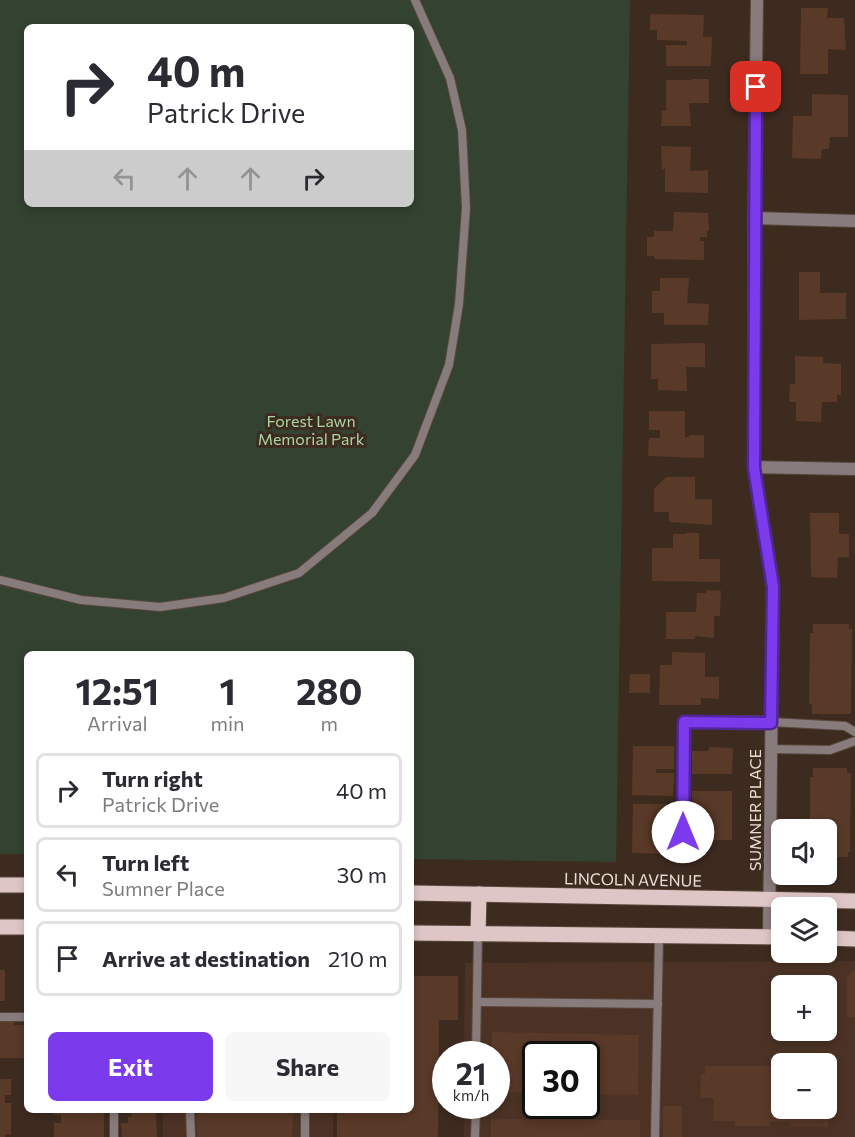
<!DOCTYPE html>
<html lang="en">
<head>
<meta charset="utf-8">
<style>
  body { margin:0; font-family:Commissioner,sans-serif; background:#f7f7f7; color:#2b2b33; height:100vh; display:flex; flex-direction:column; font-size:22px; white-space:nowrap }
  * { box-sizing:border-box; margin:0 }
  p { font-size:20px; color:#7c7c81 }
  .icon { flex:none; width:33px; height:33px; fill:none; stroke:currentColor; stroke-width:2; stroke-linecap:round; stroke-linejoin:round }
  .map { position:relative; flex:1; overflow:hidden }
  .side { position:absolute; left:24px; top:651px; width:390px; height:462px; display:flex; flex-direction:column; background:#fff; border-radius:9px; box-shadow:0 3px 9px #0003 }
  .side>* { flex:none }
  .guide { position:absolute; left:24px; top:24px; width:390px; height:183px; border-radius:9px; box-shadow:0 3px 9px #0003; background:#fff; color:#2b2b33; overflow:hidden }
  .controls { position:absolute; left:771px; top:819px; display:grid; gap:12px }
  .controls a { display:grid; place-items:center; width:66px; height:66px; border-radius:9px; background:#fff; box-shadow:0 3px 9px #0003; font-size:30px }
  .speed { position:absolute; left:432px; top:1041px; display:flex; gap:12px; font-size:30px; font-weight:700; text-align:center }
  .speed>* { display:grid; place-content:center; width:78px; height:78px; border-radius:50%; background:#fff; box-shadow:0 3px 9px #0003; line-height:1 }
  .speed small { font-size:15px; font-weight:400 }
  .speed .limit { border:3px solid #111; border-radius:9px; background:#fff; color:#111 }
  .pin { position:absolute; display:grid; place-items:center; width:51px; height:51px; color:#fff; margin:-26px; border-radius:12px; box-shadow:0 3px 9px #0006 }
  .me { position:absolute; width:66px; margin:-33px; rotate:0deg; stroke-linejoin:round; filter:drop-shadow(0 0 4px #0008) }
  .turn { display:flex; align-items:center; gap:21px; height:126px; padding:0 24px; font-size:27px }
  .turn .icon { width:78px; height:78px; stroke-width:2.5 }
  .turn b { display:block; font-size:42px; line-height:51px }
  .lanes { display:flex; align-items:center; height:57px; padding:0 24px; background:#0003; justify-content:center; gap:30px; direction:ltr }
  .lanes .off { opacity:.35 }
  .eta { display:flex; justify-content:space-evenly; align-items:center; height:102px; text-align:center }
  .eta b { font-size:36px; font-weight:700; line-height:42px }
  .action { display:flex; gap:12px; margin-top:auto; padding:12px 24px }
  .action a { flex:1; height:69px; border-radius:9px; background:#7c3aed; color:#fff; font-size:24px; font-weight:700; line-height:69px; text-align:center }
  .action a+a { background:#f7f7f7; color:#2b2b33 }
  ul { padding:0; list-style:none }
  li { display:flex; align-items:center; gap:18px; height:75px; margin:0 12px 9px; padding:0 12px; border:3px solid #e1e1e2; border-radius:9px }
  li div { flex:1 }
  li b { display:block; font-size:22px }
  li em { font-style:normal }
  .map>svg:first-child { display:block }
</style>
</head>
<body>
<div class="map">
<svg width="855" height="1137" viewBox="0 0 855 1137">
  <rect width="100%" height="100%" fill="#3e2b20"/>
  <!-- built -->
  <g fill="#4b3225" fill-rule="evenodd">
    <path d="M855 961V1137H464V1106H496V1054H464L465 963ZM782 986H826V1030H782ZM536 1054H586V1106H536ZM782 1064H826V1108H782Z"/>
    <rect x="163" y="1110" width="170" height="27"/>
  </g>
  <!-- green -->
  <path fill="#334231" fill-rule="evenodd" d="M0 0H630L616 862 411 859V654H27V854H0ZM27 27H411V204H27Z"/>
  <!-- building -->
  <g fill="#593928">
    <polygon points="801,8 828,8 827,18 844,18 846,50 828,49 828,74 800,74"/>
    <polygon points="650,14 704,15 703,37 712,37 711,66 666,66 666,45 687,45 687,41 657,40 657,30 650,30"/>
    <polygon points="692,79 709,79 709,103 689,103 691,126 661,126 662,111 666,111 666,80 692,80"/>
    <polygon points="812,94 848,95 848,137 830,137 829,149 822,149 821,159 792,158 793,116 812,116"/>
    <polygon points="661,146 691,147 690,171 708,170 708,193 665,192 665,169 662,169"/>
    <polygon points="674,212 708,213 709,231 707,231 707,237 700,237 700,241 704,241 704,260 654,259 654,256 647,256 647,237 654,237 654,231 673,231"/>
    <polygon points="799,272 820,272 820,293 846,293 846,319 799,320"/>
    <polygon points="660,278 689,278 687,303 709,304 708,325 664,325 664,313 652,313 652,291 660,291"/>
    <polygon points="696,343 705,343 705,367 686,367 687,391 658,390 658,379 651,379 651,344"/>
    <polygon points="795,356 823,357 823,363 841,364 841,395 837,395 837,402 822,402 821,422 796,421 796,402 789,402 790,384 795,384"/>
    <polygon points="649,411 685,411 685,437 689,437 689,435 704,435 704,458 648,456 649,438 660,438 660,430 649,430"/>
    <polygon points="666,477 695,477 695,499 712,499 712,525 669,522 669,512 654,512 654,489"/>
    <polygon points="810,513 839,513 839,534 849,534 849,558 838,557 837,578 811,577"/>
    <polygon points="686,533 699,533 699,559 720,559 720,582 652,581 652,548 673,548 673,534 686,534"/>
    <polygon points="706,590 721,591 720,616 714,616 714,638 695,636 695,639 666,639 666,612 696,612 697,593 706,593"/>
    <polygon points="813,624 849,624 849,629 852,629 851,714 812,714 812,705 809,704 810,633 813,633"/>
    <polygon points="672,652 705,653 705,677 719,677 719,699 701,698 701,705 659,705 660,665 672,665"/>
    <polygon points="630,674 650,674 650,693 629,693"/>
    <polygon points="633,746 674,746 674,769 656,769 656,773 674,773 673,796 632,795"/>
    <polygon points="709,747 733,748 732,774 692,774 692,751 708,751"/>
    <polygon points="813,768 847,768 847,773 851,773 850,852 848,852 848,857 826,857 826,830 810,830 810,777 813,777"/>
    <polygon points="692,791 732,791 732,840 691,840 691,817 708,817 708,813 692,813"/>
    <polygon points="633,804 673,804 673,827 656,827 656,831 673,831 672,854 632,853"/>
    <rect x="0" y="970" width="5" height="31"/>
    <polygon points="853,971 855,971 855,1017 847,1017 847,977"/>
    <polygon points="411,976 458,976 458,1020 439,1020 438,1137 337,1137 337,1110 411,1110"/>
    <polygon points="0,1021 14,1021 14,1025 27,1025 27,1058 0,1058"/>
    <polygon points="492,1032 639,1035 638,1095 586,1094 586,1054 536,1054 536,1093 496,1092 496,1054 492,1054"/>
    <polygon points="705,1066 782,1066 782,1108 826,1108 826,1075 829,1075 829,1078 835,1078 835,1118 829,1118 828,1127 791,1126 791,1122 770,1122 770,1126 735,1126 735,1121 713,1121 714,1098 700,1098 701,1074 705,1074"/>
    <polygon points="0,1079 11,1079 11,1095 5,1095 5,1103 11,1103 11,1135 5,1134 5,1137 0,1137"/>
    <rect x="663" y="1106" width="19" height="31"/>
    <polygon points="54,1110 104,1110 104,1137 54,1137 54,1123 61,1123 61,1115 54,1115"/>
    <polygon points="197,1110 293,1110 292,1137 197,1137"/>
    <polygon points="131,1113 156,1113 157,1137 122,1137 121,1123 128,1123 128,1117 132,1117"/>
    <polygon points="491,1119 640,1120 640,1137 491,1137"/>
  </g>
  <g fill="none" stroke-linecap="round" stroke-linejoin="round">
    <defs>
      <g id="service">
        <polyline points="0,580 81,600 160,607 224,598 299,573 372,513 415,455 449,365 459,304 466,208 462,130 450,78 415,0"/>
        <polyline points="771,722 845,726 855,732"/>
        <polyline points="770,749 830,750 855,741"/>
        <polyline points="477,1002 658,1004"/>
        <polyline points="0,1017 27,1017"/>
        <polyline points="476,1054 478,934"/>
        <polyline points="190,1110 191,1137"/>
        <polyline points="305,1110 305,1137"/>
        <polyline points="114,1137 114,1110"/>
        <polyline points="475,1137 476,1106"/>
        <polyline points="655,1137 659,936"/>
      </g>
      <g id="minor">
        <polyline points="757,0 754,218 754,467 773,587 769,937"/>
        <polyline points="754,218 855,221"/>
        <polyline points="754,467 855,469"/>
        <polyline points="683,832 684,722 771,722"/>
      </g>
      <g id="primary">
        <polyline points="0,885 27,885"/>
        <polyline points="411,893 855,901"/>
        <polyline points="0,927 27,927"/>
        <polyline points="411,933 782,937"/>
        <polyline points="478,934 479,894"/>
        <polyline points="826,938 855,939"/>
      </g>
    </defs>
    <!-- service casing -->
    <use href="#service" stroke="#59473d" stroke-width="10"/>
    <!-- minor casing -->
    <use href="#minor" stroke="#59473d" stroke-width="14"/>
    <!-- primary casing -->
    <use href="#primary" stroke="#59473d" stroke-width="17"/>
    <!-- service -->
    <use href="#service" stroke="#877b7b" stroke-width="8"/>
    <!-- minor -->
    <use href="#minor" stroke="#877b7b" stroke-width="12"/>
    <!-- primary -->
    <use href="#primary" stroke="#dfc6c6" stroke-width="15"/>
  </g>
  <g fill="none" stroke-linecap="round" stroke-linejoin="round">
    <defs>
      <polyline id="route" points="683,832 684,722 771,723 773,587 754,468 756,87"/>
    </defs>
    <!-- route casing -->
    <use href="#route" stroke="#51269a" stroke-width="15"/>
    <!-- route -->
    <use href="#route" stroke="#7c3aed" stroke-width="10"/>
  </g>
  <g text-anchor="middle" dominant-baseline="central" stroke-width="6" stroke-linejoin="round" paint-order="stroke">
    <!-- park labels -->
    <g font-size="16" fill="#a9d5a3" stroke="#3e2b20">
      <text x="311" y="420">Forest Lawn<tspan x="311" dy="18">Memorial Park</tspan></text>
    </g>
    <!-- street labels -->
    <g font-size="16" fill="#e9dcd5" stroke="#3e2b20">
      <text transform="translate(754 810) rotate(-90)">SUMNER PLACE</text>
      <text transform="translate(633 879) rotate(1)">LINCOLN AVENUE</text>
    </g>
  </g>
</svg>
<div class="controls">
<a><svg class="icon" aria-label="sound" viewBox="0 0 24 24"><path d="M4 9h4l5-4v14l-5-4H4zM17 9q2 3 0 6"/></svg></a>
<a><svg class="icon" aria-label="layers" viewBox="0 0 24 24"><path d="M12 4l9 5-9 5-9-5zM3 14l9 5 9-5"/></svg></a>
<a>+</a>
<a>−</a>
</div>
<div class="speed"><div>21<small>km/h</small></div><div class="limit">30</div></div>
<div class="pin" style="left:756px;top:87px;background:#d93025"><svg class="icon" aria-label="arrive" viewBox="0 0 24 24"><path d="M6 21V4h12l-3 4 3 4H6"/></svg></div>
<svg class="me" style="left:683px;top:832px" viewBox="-20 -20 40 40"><circle r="19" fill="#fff"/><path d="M0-13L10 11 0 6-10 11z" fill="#7c3aed"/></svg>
<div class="guide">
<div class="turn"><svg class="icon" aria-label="right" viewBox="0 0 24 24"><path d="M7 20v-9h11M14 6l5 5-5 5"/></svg><div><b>40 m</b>Patrick Drive</div></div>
<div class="lanes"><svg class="icon off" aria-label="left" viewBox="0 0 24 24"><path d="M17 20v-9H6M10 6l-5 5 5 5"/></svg><svg class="icon off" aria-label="ahead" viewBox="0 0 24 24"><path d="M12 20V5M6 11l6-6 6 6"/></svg><svg class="icon off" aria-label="ahead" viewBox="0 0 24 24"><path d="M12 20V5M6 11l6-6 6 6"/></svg><svg class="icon" aria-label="right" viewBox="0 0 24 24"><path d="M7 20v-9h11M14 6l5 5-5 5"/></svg></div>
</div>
<section class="side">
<div class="eta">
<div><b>12:51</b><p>Arrival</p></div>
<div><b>1</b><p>min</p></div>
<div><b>280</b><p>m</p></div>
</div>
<ul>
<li><svg class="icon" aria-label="right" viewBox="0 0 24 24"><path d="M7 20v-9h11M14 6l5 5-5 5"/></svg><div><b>Turn right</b><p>Patrick Drive</p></div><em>40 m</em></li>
<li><svg class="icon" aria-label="left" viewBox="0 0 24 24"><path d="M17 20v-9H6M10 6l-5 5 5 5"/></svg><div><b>Turn left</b><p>Sumner Place</p></div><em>30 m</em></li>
<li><svg class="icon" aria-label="arrive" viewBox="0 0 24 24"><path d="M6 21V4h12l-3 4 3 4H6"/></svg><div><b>Arrive at destination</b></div><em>210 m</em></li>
</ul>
<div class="action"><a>Exit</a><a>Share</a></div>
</section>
</div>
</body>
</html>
